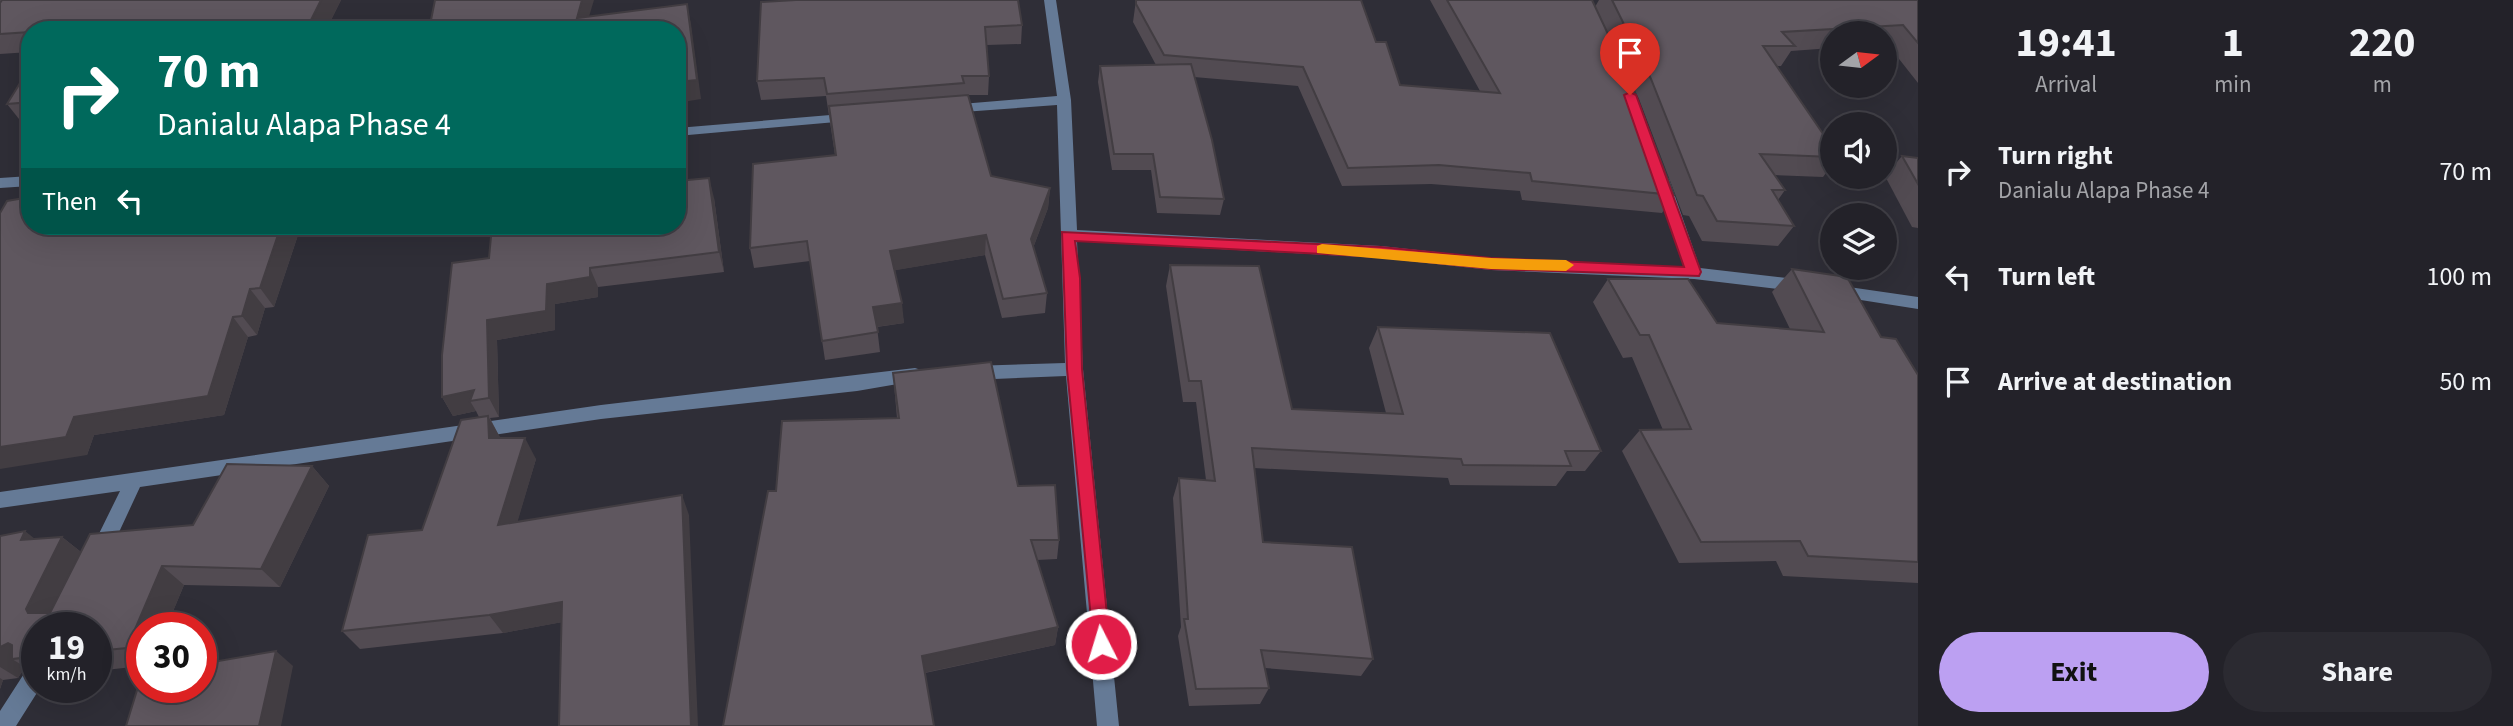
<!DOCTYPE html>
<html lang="en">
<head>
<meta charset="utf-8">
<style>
  body { margin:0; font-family:"Source Sans 3",sans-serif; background:#2b2a31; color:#f1f3f6; height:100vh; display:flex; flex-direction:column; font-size:26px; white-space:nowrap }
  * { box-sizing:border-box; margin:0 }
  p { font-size:23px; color:#a3a4a8 }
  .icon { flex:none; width:38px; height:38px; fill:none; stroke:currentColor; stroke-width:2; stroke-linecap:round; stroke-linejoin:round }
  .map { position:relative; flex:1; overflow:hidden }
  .drawer { display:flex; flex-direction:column; background:#232229; width:595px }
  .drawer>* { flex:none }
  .top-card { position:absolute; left:21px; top:21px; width:665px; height:214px; border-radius:28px; box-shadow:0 7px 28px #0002,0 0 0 2px #403f46; background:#00695c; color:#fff; overflow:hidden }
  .needle { width:46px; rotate:75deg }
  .buttons { position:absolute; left:1820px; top:21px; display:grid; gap:14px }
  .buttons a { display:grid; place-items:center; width:77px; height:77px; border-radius:50%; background:#232229; box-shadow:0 7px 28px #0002,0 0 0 2px #403f46; font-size:35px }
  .speed { position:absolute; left:21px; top:612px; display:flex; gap:14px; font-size:35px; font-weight:700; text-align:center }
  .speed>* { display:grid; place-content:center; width:91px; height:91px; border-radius:50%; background:#232229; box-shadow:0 7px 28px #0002,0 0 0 2px #403f46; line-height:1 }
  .speed small { font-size:18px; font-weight:400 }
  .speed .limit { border:10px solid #d22; background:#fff; color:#111 }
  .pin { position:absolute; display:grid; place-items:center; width:60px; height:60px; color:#fff; margin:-72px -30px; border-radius:50% 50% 50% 0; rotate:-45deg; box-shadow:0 0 7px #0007 }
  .pin .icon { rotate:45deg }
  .me { position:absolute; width:77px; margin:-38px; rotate:355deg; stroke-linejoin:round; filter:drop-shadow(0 0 5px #0008) }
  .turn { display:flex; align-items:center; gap:24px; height:147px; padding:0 21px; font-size:32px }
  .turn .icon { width:91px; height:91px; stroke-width:2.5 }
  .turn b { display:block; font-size:49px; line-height:60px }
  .then { display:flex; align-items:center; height:66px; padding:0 21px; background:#0003; gap:14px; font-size:26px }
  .eta { display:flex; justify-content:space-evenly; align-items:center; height:119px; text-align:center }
  .eta b { font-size:42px; font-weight:700; line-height:49px }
  .action { display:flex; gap:14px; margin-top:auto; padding:14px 21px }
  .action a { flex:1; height:80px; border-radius:42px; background:#bca0f2; color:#111; font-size:28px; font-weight:700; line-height:80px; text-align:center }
  .action a+a { background:#2b2a31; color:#f1f3f6 }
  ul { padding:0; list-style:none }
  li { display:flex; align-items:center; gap:21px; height:105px; padding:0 21px }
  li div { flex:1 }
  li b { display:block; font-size:26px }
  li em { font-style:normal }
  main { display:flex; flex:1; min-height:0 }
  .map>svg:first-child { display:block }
</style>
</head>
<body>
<main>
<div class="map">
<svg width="1918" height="726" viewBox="0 0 1918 726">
  <rect width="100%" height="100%" fill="#2f2e37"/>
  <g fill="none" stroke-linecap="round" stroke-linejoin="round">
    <!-- minor -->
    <g fill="#657a96" fill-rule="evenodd">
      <polygon points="1044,0 1056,0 1071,100 1077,230 1381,246 1491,258 1684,267 1655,179 1662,174 1669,179 1700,268 1804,280 1812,286 1804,292 1694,279 1491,270 1381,258 1077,241 1083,369 1119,726 1097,726 1066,376 971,380 965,378 962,373 965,368 971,366 1065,363 1057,105 949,113 942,109 949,105 1057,96"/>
      <polygon points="854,113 859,114 859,120 677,136 677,128"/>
      <polygon points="30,176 30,186 0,188 0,178"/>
      <polygon points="1835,285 1918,297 1918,309 1829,295 1827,291"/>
      <polygon points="915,368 921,370 924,375 921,380 857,391 601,419 140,487 107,558 100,561 93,558 90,552 120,491 0,508 0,492 601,405"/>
      <polygon points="37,663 37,688 40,688 16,726 0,726 0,711 29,666"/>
    </g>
  </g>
  <!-- wall -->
  <g fill="#524b52">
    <polygon points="0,0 341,0 326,30 30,30 30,52 0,54"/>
    <polygon points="1136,0 1361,0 1376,42 1400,85 1480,91 1430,0 1592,0 1674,195 1662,213 1522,200 1520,191 1431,184 1342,186 1298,86 1194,77 1224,199 1220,215 1157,213 1151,170 1112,170 1098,82 1100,66 1156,65 1133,22"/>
    <polygon points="1599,0 1918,0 1918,83 1888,45 1885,45 1885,33 1832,33 1832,48 1791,51 1781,66 1776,66 1832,147 1832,165 1823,177 1774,175 1785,190 1778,200 1794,226 1778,246 1702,241 1689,216 1683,215 1639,99 1595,7"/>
    <polygon points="761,2 1022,25 1021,44 987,45 989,76 988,95 968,95 991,176 1050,188 1048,208 1033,248 1047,293 1045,313 1002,318 985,255 895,270 904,323 877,327 880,352 825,360 810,261 754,268 750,248 835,155 826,96 761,100 757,81"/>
    <polygon points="30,67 30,123 23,124 7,104"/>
    <polygon points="1902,156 1918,158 1918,228 1912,227 1885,176"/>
    <polygon points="714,198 724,272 598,287 598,297 555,304 555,330 497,340 499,417 490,418 500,438 536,459 517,522 689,515 562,622 503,633 360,649 342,631 422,530 479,417 476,411 453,416 442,397 489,258"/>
    <polygon points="30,226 301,226 274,307 265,308 257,335 248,337 224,415 94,435 87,455"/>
    <polygon points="1170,265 1292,409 1386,413 1369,348 1378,327 1601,451 1585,471 1567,471 1556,486 1450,485 1448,478 1254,468 1263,542 1373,659 1361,676 1265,668 1269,688 1260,704 1189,706 1178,636 1181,627 1173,498 1179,478 1206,480 1196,402 1183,402 1166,286"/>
    <polygon points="1792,269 1881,337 1918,375 1918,583 1783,576 1776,561 1679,563 1622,451 1640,430 1663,430 1632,357 1623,358 1593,302 1608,279 1717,323 1790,329 1772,292"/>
    <polygon points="893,373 1018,486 1059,540 1057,559 1037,560 1058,627 1055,645 925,673 776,491 897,418"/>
    <polygon points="312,466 329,486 280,587 184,585 166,628 142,628 142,666 96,671 96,628 37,628 37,674 25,667 18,678 3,680 0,689 0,536 35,539 62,537 81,552 193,525"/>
  </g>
  <!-- shaded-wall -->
  <g fill="#423d42">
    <polygon points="321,0 341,0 326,30 306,30"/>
    <polygon points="582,0 594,0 585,30 577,18"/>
    <polygon points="687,4 691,24 701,99 677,103 677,82"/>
    <polygon points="709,178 714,198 724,272 719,252"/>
    <polygon points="1050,188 1048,208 1029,259 1031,239"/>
    <polygon points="281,226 301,226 274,307 260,288"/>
    <polygon points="986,235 985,255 891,271 890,251"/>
    <polygon points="590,268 598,287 598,297 555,304 555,330 497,340 499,417 489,398 487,320 547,284"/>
    <polygon points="250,289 265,308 257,335 242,316"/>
    <polygon points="902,303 904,323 875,327 873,307"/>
    <polygon points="233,317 248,337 224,415 94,435 87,455 0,469 0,447"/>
    <polygon points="474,390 470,401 476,411 453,416 442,397"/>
    <polygon points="488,416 500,437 501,459 489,438"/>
    <polygon points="525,438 536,459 511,544 498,525"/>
    <polygon points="312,466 329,486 280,587 261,569"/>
    <polygon points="682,495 689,515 698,726 691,726"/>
    <polygon points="25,531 50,551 21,540"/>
    <polygon points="62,537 86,556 53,627 28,613 26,609"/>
    <polygon points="162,566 184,585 166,628 142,628 142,658 127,648"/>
    <polygon points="562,602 574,620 503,633 489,615"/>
    <polygon points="1058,627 1055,645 923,673 922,656"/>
    <polygon points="8,643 31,657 12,659 25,667 18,678 0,667 0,647"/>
    <polygon points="276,651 293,666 281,726 259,726"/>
    <polygon points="0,678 3,680 0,689"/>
  </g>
  <!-- building -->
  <g fill="#5f575f" stroke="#423d42" stroke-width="2">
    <polygon points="2,0 321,0 306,30 30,30 30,32 0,34 0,3"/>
    <polygon points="435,0 582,0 577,18 687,4 697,80 677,82 677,30 393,30 430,25"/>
    <polygon points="796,0 1018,0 1022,25 985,27 989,76 962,76 964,83 827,94 824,78 757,81 761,2"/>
    <polygon points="1136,0 1361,0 1376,42 1386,42 1400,85 1500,93 1447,0 1592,0 1631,83 1674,195 1532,181 1530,173 1439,165 1348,168 1303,67 1164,55 1136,4"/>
    <polygon points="1612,0 1918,0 1918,43 1903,25 1782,32 1795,46 1763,46 1832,147 1832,157 1760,154 1785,190 1772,190 1794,226 1717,221 1703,196 1697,195 1651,79"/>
    <polygon points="1191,64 1212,140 1224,199 1160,197 1153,154 1114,154 1100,66"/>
    <polygon points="30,67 30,102 7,104"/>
    <polygon points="968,95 991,176 1050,188 1031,239 1047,293 1003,299 986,235 890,251 902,303 873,307 878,332 822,341 807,241 750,248 753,164 836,155 829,106"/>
    <polygon points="1902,156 1918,158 1918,184"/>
    <polygon points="709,178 719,252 590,268 590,277 547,284 546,311 487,320 489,398 470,401 474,390 442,397 442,355 452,263 489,258 492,226 677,226 677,181"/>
    <polygon points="30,197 30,226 281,226 260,288 250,289 242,316 233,317 208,396 74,417 66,437 0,447 0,213 7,201"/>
    <polygon points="1170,265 1259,266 1292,409 1403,414 1378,327 1550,333 1601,451 1565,451 1571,466 1463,465 1461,459 1252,448 1263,542 1352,547 1373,659 1261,650 1269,688 1196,689 1184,619 1188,619 1179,478 1215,481 1201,381 1189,381"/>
    <polygon points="1792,269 1847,277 1881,337 1896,339 1918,375 1918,562 1808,556 1800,541 1701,542 1640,430 1691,429 1649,335 1640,335 1608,279 1688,279 1717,323 1824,332"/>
    <polygon points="991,362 1018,486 1055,485 1059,540 1031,540 1058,627 922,656 934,726 723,726 768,491 776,491 782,421 899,418 893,373"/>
    <polygon points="488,416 489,438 525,438 498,525 682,495 691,726 559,726 562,602 489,615 342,631 368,535 422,530 461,420"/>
    <polygon points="227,464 312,466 261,569 162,566 127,648 96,651 96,628 37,628 37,656 12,659 12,645 8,643 0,647 0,536 25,531 21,540 62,537 26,609 28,613 50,613 90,534 193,525"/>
    <polygon points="276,651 259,726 126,726 142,674 142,688 201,688 201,664"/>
  </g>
  <!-- route -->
  <polygon fill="#e11d48" stroke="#92132f" stroke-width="2" points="1630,92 1636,95 1701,272 1699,276 1491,269 1381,257 1075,241 1080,278 1082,369 1110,644 1107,650 1101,653 1094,650 1067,369 1062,232 1381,247 1491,258 1684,267 1624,95"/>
  <!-- slow -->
  <polygon fill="#f59e0b" points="1322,244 1491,258 1566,260 1574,265 1566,271 1491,269 1317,253 1317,246"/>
</svg>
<div class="buttons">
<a><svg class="needle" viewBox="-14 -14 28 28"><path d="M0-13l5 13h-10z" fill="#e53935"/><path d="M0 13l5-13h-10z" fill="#a3a4a8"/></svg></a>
<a><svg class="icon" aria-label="sound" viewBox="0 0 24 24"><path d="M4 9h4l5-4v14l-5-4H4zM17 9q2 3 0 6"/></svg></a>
<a><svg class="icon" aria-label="layers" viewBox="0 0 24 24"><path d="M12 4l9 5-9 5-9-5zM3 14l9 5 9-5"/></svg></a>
</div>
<div class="speed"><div>19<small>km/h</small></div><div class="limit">30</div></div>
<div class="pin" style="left:1630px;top:95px;background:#d93025"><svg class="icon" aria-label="arrive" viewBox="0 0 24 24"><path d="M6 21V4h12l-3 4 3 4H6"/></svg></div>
<svg class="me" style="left:1101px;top:644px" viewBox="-20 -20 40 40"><circle r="17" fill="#e11d48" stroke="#fff" stroke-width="3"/><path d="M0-11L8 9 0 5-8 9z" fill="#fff"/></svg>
<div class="top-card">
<div class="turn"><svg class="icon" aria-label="right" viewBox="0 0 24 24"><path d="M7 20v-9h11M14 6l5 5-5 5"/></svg><div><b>70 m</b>Danialu Alapa Phase 4</div></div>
<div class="then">Then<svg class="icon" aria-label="left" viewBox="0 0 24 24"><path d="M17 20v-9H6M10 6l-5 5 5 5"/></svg></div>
</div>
</div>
<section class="drawer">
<div class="eta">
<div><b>19:41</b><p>Arrival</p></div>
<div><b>1</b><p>min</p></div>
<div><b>220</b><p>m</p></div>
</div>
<ul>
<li><svg class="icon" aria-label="right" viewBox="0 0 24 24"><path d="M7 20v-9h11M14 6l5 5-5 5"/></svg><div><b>Turn right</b><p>Danialu Alapa Phase 4</p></div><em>70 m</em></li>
<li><svg class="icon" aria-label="left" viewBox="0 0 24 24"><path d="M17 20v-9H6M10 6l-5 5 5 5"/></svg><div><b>Turn left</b></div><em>100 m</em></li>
<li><svg class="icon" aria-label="arrive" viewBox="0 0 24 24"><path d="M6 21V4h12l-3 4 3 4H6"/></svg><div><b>Arrive at destination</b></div><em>50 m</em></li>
</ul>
<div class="action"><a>Exit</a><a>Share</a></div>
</section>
</main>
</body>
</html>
